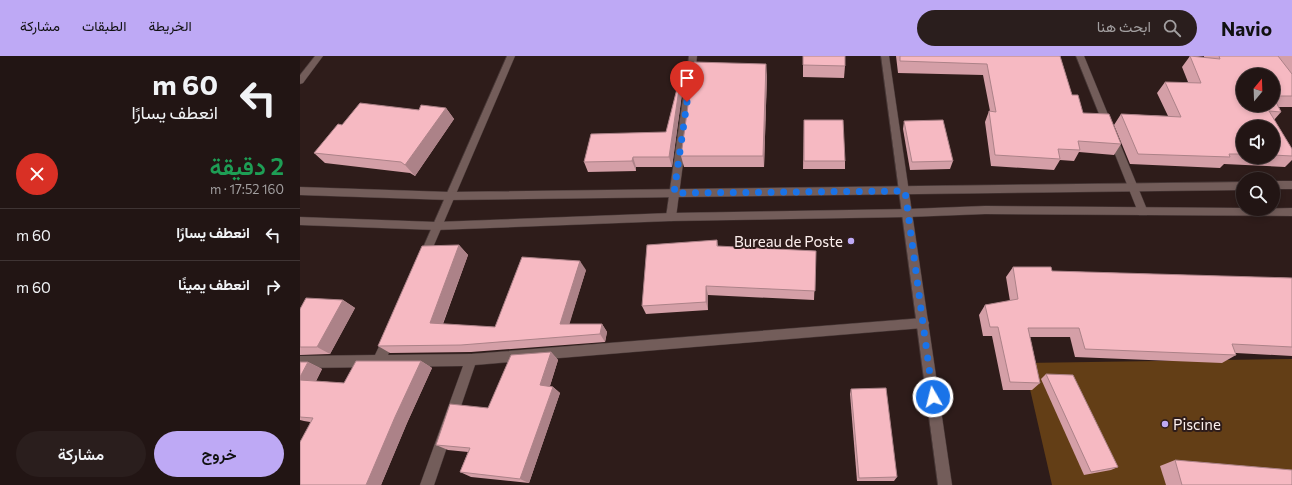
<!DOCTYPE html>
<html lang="ar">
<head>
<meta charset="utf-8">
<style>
  body { margin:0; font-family:Commissioner,Vazirmatn,sans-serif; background:#2a1e1d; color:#f1f3f6; direction:rtl; height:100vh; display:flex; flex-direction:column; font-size:15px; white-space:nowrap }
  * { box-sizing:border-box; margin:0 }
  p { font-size:13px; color:#a29fa0 }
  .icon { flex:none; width:22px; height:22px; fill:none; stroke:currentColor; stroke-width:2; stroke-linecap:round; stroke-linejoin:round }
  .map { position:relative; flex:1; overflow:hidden; direction:ltr }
  .side { display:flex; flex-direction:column; background:#221514; width:300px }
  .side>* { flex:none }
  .banner { background:#221514; color:#f1f3f6; overflow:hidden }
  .needle { width:26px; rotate:19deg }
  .tools { position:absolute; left:936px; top:12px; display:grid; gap:8px }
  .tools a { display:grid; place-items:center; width:44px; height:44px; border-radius:50%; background:#221514; box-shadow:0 2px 6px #0003,0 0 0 1px #3f3434; font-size:20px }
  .pin { position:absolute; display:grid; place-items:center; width:34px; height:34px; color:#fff; margin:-41px -17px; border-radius:50% 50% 50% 0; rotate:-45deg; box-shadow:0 0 4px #0007 }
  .pin .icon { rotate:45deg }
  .me { position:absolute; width:44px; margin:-22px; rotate:352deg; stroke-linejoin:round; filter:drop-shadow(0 0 3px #0008) }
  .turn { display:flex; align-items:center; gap:14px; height:84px; padding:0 16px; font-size:18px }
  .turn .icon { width:52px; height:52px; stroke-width:2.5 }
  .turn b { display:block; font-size:28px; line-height:34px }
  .round { display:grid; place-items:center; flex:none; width:42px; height:42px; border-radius:21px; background:#2a1e1d }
  .summary { display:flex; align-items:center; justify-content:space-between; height:68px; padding:0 16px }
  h1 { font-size:24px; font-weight:600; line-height:30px; color:#1e9e55 }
  .cta { display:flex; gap:8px; margin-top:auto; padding:8px 16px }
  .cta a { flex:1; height:46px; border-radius:24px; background:#bea9f5; color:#111; font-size:16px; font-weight:600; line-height:46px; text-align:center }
  .cta a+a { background:#2a1e1d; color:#f1f3f6 }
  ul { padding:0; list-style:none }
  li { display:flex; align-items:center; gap:12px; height:52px; padding:0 16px; border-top:1px solid #3f3434 }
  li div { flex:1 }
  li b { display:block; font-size:15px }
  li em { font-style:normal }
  header { display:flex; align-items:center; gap:24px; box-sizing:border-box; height:56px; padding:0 20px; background:#bea9f5; color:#111 }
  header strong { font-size:19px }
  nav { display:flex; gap:22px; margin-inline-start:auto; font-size:14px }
  .search { width:280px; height:36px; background:#2a1e1d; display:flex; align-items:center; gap:10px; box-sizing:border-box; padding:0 14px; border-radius:22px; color:#a29fa0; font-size:15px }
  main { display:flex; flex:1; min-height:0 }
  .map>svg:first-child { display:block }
</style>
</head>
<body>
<header>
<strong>Navio</strong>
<div class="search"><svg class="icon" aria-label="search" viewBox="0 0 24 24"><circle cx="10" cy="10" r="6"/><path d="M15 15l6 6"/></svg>ابحث هنا</div>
<nav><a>الخريطة</a><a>الطبقات</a><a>مشاركة</a></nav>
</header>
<main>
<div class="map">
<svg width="992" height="429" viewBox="0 0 992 429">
  <rect width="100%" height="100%" fill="#2e1c1a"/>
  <!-- green -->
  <polygon fill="#633e16" points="992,303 992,429 752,429 724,307"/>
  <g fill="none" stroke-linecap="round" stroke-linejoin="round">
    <defs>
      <g id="minor">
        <polygon points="207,0 215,0 128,203 127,206 123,208 119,206 118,203"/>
        <polygon points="389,0 397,0 376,161 375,164 371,165 367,164 366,161"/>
        <polygon points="776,0 784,0 848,156 847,159 839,159 838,156"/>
        <polygon points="623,262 627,263 629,267 627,271 623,272 175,309 134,429 120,429 163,310 0,312 0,300 75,299 86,276 90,275 94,276 96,280 88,299 171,298"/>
      </g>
      <g id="tertiary">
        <polygon points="15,0 23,0 3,27 0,28 0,19"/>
        <rect x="973" y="125" width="19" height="8"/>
        <polygon points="943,126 943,134 149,144 0,139 0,131 149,136"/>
        <polygon points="685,150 943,152 943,153 992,152 992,160 685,158 608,161 371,165 136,174 0,169 0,161 136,166 371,157 608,153"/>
      </g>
      <polygon id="secondary" points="581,0 589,0 652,429 638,429"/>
    </defs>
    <!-- minor casing -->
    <use href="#minor" stroke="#483938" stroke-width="1"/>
    <!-- tertiary casing -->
    <use href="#tertiary" stroke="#483938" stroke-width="1"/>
    <!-- secondary casing -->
    <use href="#secondary" stroke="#483938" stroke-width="1"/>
    <!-- minor -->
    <use href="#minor" fill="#735d5a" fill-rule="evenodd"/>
    <!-- tertiary -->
    <use href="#tertiary" fill="#735d5a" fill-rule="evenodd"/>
    <!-- secondary -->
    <use href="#secondary" fill="#735d5a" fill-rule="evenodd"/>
  </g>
  <!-- wall -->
  <g fill="#d49fa7" fill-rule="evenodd">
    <polygon points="503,0 545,10 544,22 503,21"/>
    <polygon points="596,0 760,0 772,39 783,57 821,88 814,99 779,96 774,105 760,104 754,114 691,110 685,66 689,55 690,55 683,19 598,17"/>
    <path d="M890 0 904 1V0H992V51H979L981 56 974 64 992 93V104L985 111 924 108 920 112 830 108 814 69 821 58 868 60 857 37 865 26H888L882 11ZM943 71H973V101H943Z"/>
    <polygon points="467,19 464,111 384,111 381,100"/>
    <polygon points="384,23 372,111 336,111 336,115 288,116 284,106 366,76"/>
    <polygon points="146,52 154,63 115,120 110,117 25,107 14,97 42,69 119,54"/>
    <polygon points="504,64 545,105 545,113 503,113"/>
    <polygon points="604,65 653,105 650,113 610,114 603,73"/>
    <polygon points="417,184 418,191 516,195 514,244 408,239 408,254 346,258 342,250"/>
    <polygon points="159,189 168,199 143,268 195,271 286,214 269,268 302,268 307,276 305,286 171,296 90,297 78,290"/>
    <polygon points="713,211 752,215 992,222 992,300 936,297 936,299 922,307 775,301 770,281 730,281 740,327 732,334 703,334 692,280 683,280 679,259 685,249 710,245 706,221"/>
    <polygon points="43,244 55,252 30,298 0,299 0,253"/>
    <polygon points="251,296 258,304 250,330 253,331 260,337 229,427 171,421 160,416 168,396 148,394 136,389 188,352"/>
    <polygon points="121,305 132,312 107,367 81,429 0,429 10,366 4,365 0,364 0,306 8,306 22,313 16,325 44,327"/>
    <polygon points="746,318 818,411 811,414 784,419 741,323"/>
    <polygon points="551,333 597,421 594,425 557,425 550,338"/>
    <polygon points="875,404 992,429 866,429 860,410"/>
  </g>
  <!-- shaded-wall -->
  <g fill="#ac8288">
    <polygon points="466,8 467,19 464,111 463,100"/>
    <polygon points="382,13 384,23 372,111 369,101"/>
    <polygon points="146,52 154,63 115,120 105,109"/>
    <polygon points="333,101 336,111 336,115 332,105"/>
    <polygon points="159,189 168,199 140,275 130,267"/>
    <polygon points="280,205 286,214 267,276 260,268"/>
    <polygon points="406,230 408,239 408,254 406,246"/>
    <polygon points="43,244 55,252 30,298 17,291"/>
    <polygon points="302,268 307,276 305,286 300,278"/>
    <polygon points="251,296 258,304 248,336 240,329"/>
    <polygon points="121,305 132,312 107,367 81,429 66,429 95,361"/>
    <polygon points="8,306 22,313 13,331 0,325 0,321"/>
    <polygon points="253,331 260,337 229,427 220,423"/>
  </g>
  <!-- building -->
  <g fill="#f6b9c2" stroke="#ac8288" fill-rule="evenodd">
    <polygon points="503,0 545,0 545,10 503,9"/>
    <polygon points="600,0 760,0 772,39 778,39 783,57 809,58 821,88 778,85 780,94 758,93 760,103 695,99 689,55 696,56 687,8 600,5"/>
    <path d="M890 0 920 3 919 0H978L992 18V40H973L981 56 969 55 992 93V100L973 99V71H943V98H929L930 101 838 98 821 58 881 61 865 26 901 27ZM943 19H973V49H943Z"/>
    <polygon points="394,6 466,8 463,100 381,100"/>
    <polygon points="382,13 369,101 333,101 332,105 284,106 291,78 366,76"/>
    <polygon points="60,47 119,54 121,49 146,52 105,109 101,106 14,97 38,68 42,69"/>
    <polygon points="504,64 543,64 545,105 504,105"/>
    <polygon points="643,64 653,105 612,106 604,65"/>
    <polygon points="417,184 417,190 516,195 515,235 406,230 406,246 342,250 347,189"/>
    <polygon points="159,189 130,267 195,271 222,201 280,205 260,268 302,268 300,278 161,289 78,290 122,190"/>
    <polygon points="713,211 751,211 752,215 992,222 992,291 932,288 936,299 785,293 779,272 728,272 740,327 710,326 698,271 690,271 685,249 718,243"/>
    <polygon points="6,242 43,244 17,291 0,291 0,253"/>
    <polygon points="251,296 240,329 253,331 220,423 160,416 170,392 136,389 150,348 188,352 211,299"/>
    <polygon points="56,305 121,305 95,361 66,429 0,429 0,386 13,362 0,361 0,324 44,327"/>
    <polygon points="0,306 8,306 0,321"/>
    <polygon points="746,318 773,319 818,411 791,416"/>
    <polygon points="586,332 597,421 559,422 551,333"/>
    <polygon points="875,404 992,414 992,429 882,429"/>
  </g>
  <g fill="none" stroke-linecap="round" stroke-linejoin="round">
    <!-- route -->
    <polyline stroke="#1a73e8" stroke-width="7" stroke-dasharray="0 12.6" points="387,46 374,137 605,135 633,341"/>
  </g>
  <!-- markers -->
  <g fill="#bea9f5" stroke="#2e1c1a" stroke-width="1.5">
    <circle cx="551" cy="185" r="4"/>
    <circle cx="865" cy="368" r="4"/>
  </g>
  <g text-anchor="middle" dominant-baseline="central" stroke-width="4" stroke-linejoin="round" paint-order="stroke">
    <!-- poi labels -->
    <g font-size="15" fill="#fdf0ee" stroke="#2e1c1a" text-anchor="end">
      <text x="543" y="185">Bureau de Poste</text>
      <text x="873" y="368" text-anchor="start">Piscine</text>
    </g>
  </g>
</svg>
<div class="tools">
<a><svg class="needle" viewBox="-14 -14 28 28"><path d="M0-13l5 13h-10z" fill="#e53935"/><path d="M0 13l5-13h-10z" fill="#a29fa0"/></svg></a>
<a><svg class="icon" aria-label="sound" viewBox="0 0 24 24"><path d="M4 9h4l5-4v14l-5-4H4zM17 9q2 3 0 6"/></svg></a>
<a><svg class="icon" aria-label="search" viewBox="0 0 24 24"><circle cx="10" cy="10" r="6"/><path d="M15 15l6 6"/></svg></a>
</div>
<div class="pin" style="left:387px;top:46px;background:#d93025"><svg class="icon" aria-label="arrive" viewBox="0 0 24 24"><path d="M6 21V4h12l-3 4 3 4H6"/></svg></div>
<svg class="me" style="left:633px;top:341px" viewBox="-20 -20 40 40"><circle r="17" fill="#1a73e8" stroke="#fff" stroke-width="3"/><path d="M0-11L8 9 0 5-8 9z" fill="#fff"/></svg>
</div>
<section class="side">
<div class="banner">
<div class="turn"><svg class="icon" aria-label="left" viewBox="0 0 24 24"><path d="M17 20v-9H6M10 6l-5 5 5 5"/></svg><div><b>60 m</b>انعطف يسارًا</div></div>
</div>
<div class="summary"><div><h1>2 دقيقة</h1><p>160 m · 17:52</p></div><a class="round" style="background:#d93025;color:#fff"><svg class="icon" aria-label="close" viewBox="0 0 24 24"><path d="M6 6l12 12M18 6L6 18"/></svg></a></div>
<ul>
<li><svg class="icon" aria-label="left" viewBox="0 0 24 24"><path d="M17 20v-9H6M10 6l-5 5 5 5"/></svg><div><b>انعطف يسارًا</b></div><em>60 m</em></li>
<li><svg class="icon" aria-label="right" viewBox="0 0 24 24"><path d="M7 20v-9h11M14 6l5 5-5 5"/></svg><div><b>انعطف يمينًا</b></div><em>60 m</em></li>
</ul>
<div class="cta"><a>خروج</a><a>مشاركة</a></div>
</section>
</main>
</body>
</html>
